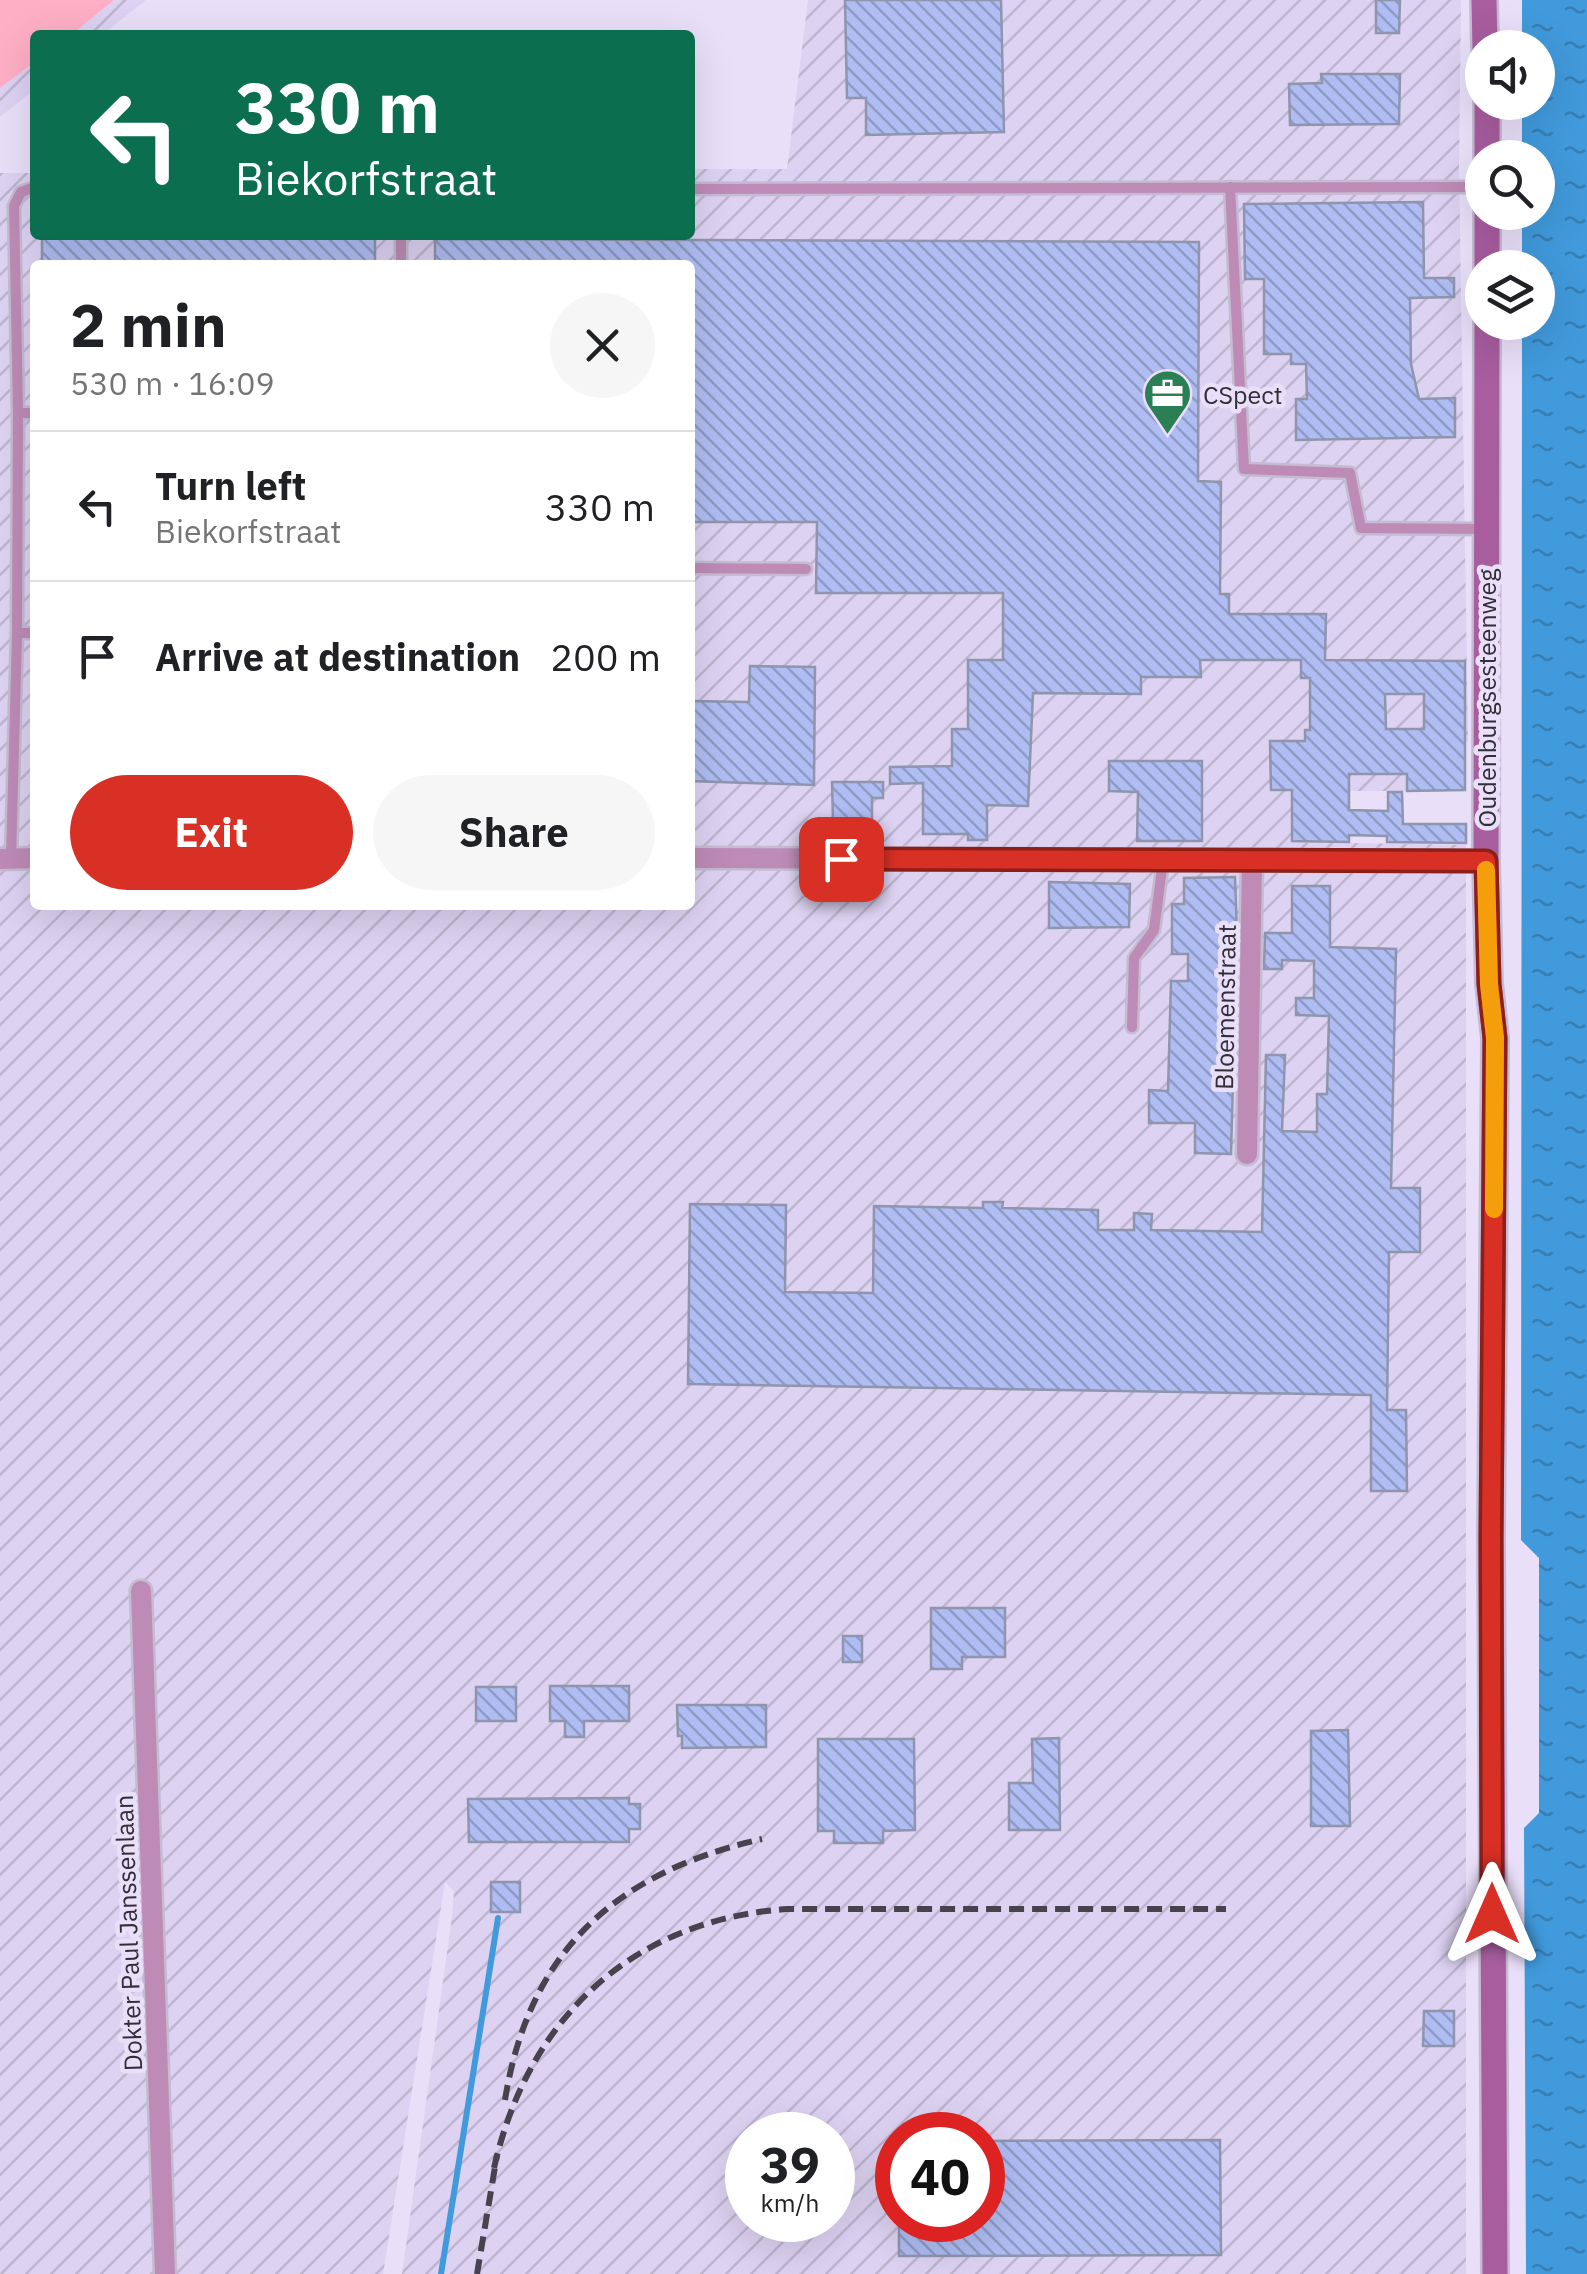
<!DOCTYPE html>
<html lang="en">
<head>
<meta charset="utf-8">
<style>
  body { margin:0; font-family:"IBM Plex Sans",sans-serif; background:#f6f6f6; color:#202124; height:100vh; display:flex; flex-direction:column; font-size:38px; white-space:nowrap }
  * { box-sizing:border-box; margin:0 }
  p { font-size:32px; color:#757577 }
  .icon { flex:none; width:55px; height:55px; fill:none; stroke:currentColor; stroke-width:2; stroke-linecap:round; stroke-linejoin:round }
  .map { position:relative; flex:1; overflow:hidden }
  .drawer { position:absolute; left:30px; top:260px; width:665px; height:650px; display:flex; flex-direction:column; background:#fff; border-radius:10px; box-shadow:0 10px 40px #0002 }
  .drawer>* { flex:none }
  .guide { position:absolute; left:30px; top:30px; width:665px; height:210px; border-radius:10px; box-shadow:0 10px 40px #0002; background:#0b6e4f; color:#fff; overflow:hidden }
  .tools { position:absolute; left:1465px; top:30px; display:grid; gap:20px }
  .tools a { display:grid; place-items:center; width:90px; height:90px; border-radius:50%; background:#fff; box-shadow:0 10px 40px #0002; font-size:50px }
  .speed { position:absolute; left:725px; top:2112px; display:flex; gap:20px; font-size:50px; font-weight:700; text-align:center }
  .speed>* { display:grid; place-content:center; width:130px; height:130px; border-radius:50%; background:#fff; box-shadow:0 10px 40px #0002; line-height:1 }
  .speed small { font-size:25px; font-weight:400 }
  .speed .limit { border:15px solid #d22; background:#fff; color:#111 }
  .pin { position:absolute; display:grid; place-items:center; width:85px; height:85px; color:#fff; margin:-42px; border-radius:20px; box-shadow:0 5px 15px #0006 }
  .me { position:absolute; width:110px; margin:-55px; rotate:0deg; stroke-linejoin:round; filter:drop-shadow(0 0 8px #0008) }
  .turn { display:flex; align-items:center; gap:35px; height:210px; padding:0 40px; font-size:45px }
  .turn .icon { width:130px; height:130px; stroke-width:2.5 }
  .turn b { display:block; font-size:70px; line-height:85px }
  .round { display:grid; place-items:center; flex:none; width:105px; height:105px; border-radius:52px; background:#f6f6f6 }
  .overview { display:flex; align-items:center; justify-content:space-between; height:170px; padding:0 40px }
  h1 { font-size:60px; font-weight:700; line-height:75px }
  .action { display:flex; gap:20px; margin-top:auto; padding:20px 40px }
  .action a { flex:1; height:115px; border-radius:60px; background:#d93025; color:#fff; font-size:40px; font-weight:700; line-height:115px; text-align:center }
  .action a+a { background:#f6f6f6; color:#202124 }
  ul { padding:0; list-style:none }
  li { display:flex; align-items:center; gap:30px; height:150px; padding:0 40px; border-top:2px solid #e0e0e0 }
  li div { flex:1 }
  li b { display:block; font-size:38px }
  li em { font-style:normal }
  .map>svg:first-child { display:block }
</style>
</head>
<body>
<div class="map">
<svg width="1587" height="2274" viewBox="0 0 1587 2274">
  <defs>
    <pattern id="industrial-furrows" width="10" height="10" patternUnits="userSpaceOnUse" patternTransform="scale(2.5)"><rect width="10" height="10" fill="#ddd2f2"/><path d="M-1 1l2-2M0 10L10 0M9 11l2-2" fill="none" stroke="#beb5d0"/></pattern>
    <pattern id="water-ripples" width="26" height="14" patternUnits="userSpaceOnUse" patternTransform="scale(2.5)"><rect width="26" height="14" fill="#419adc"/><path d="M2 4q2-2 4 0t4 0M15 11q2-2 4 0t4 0" fill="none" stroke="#377eb3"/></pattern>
    <pattern id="building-back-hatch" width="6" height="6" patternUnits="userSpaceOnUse" patternTransform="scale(2.5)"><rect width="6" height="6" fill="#afbdf3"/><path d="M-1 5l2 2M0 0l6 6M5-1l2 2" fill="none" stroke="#8f9ac6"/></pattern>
  </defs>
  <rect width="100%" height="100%" fill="#e9dff9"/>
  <!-- industrial -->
  <g fill="url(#industrial-furrows)" fill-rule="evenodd">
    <polygon points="114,0 146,0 102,35 71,35"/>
    <path d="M808 0H1461L1459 166 1468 742 1407 741 1406 791H1292V842L1466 845V2274H402L452 1917 454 1891 445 1882 383 2274H0V173H35V235H690V169H787ZM35 265H690V905H35ZM748 2135H832V2220H748ZM898 2135H982V2220H898Z"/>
    <polygon points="35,62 35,89 0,117 0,88"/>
  </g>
  <!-- grass -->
  <polygon fill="#feafc5" points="0,0 114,0 71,35 35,35 35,62 0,88"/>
  <!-- water -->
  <polygon fill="url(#water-ripples)" points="1522,0 1587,0 1587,2274 1526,2274 1524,1828 1539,1813 1539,1558 1521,1540 1522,323 1538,322 1538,268 1522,267 1522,213 1538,212 1538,158 1522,157 1522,103 1538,102 1538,48 1522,47"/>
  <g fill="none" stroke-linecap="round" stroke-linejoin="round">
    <!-- stream -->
    <polyline stroke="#419adc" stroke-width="6" points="441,2274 498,1918"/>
  </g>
  <!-- building -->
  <g fill="url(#building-back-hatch)" stroke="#8e95ad" stroke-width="2.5" fill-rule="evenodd">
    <polygon points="845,0 1001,0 1004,132 866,135 866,98 847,98"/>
    <polygon points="1376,0 1400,0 1399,33 1376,33"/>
    <polygon points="1321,74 1400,74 1399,124 1290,125 1289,84 1322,83"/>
    <polygon points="1423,202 1424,278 1454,278 1454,297 1410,298 1411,364 1419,399 1455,398 1455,437 1296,440 1296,399 1307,399 1306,364 1291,364 1291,354 1264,354 1264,279 1245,279 1244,204"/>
    <rect x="42" y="235" width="333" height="30"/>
    <path d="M435 239 1199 242 1198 481 1221 482 1220 594H1229V614H1326L1325 660 1465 661V790L1407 791V774H1349V810L1388 811V792H1402L1403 824H1466V843L1387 842V836L1349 835V842L1292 841V790H1271L1270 741H1305V730H1310V678H1301V660H1200L1201 677H1141V694L1033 693 1028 806 987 805V840H968V834H923V783L890 784V767L952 766V729H968V660H1003V593H816L817 522H690V265H435ZM1385 694H1424V729H1386Z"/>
    <polygon points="750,666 815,667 814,785 690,781 690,701 749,702"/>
    <polygon points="1109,761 1202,761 1202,841 1137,841 1138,792 1109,791"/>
    <polygon points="832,782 883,782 883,798 872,798 872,824 833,822"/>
    <polygon points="1235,877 1237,933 1231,1154 1195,1153 1195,1123 1149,1123 1149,1090 1168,1091 1171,981 1188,981 1188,954 1172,954 1172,904 1184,904 1184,878"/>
    <polygon points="1049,882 1130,884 1129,927 1049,928"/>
    <polygon points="1292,886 1330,886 1330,947 1396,949 1391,1188 1420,1188 1420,1252 1389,1252 1387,1410 1406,1410 1407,1491 1371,1491 1371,1395 688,1384 690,1204 786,1205 785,1292 873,1293 874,1206 983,1208 983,1202 1003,1202 1002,1208 1098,1210 1098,1230 1134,1230 1134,1213 1152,1214 1151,1230 1262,1232 1266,1055 1285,1055 1282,1131 1317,1132 1317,1094 1327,1094 1329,1016 1296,1015 1296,998 1314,998 1314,961 1282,960 1282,969 1264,969 1265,933 1292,933"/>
    <polygon points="931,1608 1005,1608 1005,1657 962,1657 962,1669 931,1669"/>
    <rect x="843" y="1636" width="19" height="26"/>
    <polygon points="550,1686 629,1686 629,1721 584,1721 584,1737 565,1737 565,1721 550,1721"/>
    <rect x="476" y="1687" width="40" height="34"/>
    <polygon points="677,1705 766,1705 766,1747 682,1748 682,1736 678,1736"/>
    <polygon points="1348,1730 1350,1826 1311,1826 1311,1731"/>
    <polygon points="1059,1738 1060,1830 1009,1830 1009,1783 1033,1783 1032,1739"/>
    <polygon points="818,1739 914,1739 915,1830 883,1831 883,1843 834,1843 834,1831 818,1831"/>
    <polygon points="629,1798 629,1804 640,1804 640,1829 629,1829 629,1842 469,1842 468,1799"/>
    <rect x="491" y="1882" width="29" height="30"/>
    <polygon points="1424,2011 1454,2011 1454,2046 1423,2046"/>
    <polygon points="1220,2140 1221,2255 899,2256 899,2220 982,2220 982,2141"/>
  </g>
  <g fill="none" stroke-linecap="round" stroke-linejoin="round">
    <defs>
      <g id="lane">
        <polyline points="1230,187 1244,469 1350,473 1361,528 1486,529"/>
        <polyline points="690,189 1482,187"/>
        <polyline points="401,265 401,235"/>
        <polyline points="18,413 14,206 21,192 35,187"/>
        <polyline points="690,568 806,569"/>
        <polyline points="17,633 35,633"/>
        <polyline points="11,859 17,633 18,413 35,413"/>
        <polyline points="1132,1027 1134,958 1154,930 1163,861"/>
      </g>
      <g id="street">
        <polyline points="690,858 1486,861"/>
        <polyline points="0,859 35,858"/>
        <polyline points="1247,1154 1252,861"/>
        <polyline points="141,1591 165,2274"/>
      </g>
      <g id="secondary">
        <polyline points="1484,0 1485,48"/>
        <polyline points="1487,102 1487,158"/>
        <polyline points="1487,268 1487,212"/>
        <polyline points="1487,322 1486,861 1489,984 1495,1038 1491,1537 1495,2274"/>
      </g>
    </defs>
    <!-- lane casing -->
    <use href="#lane" stroke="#c4bcd2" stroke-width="15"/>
    <!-- street casing -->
    <use href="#street" stroke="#c4bcd2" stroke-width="25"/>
    <!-- secondary casing -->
    <use href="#secondary" stroke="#c4bcd2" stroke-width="30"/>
    <!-- lane -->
    <use href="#lane" stroke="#be8bb6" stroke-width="10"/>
    <!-- street -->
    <use href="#street" stroke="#be8bb6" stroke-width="20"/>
    <!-- secondary -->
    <use href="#secondary" stroke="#a75d9e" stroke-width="25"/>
    <!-- rail -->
    <g stroke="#47434e" stroke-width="6" stroke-dasharray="15 8" stroke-linecap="butt">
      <path d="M505 2100C529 1950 617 1872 762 1839"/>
      <path d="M494 2168C528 2018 632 1920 787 1909H1226"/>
      <polyline points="477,2274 497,2155"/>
    </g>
  </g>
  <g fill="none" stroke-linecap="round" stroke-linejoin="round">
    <defs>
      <polyline id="route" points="841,859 1486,861 1489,984 1495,1038 1491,1537 1492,1914"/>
    </defs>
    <!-- route casing -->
    <use href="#route" stroke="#8d1f18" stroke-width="25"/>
    <!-- route -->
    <use href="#route" stroke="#d93025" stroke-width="18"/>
    <!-- slow -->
    <polyline stroke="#f59e0b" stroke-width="18" points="1486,870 1489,984 1495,1038 1494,1209"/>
  </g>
  <!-- icons -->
  <defs>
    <symbol id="office-pin" viewBox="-11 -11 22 30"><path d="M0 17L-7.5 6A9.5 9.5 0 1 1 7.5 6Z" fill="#2a8054" stroke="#e9dff9"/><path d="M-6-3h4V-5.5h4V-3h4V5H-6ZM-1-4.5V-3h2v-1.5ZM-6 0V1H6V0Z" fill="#fff"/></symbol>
  </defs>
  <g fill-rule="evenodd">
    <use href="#office-pin" x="1140" y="366" width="55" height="75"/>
  </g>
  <g text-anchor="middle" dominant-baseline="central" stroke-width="9" stroke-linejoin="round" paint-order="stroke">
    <!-- poi labels -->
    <g font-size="25" fill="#312e37" stroke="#e9dff9" text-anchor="start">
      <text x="1203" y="394">CSpect</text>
    </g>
    <!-- street labels -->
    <g font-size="25" fill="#312e37" stroke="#e9dff9">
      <text transform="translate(1486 698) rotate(-90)">Oudenburgsesteenweg</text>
      <text transform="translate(1225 1007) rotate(-89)">Bloemenstraat</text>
      <text transform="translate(128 1933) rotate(-92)">Dokter Paul Janssenlaan</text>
    </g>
  </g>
</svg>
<div class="tools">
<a><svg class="icon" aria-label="sound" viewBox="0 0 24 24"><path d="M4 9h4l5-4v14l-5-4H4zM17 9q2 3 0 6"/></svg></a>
<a><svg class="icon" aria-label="search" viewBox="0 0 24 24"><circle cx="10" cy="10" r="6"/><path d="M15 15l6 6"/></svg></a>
<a><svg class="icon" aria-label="layers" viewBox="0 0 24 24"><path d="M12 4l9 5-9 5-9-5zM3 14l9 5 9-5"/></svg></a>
</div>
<div class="speed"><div>39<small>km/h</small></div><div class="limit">40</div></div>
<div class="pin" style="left:841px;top:859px;background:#d93025"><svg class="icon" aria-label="arrive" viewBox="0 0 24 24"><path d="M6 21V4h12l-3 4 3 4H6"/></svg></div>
<svg class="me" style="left:1492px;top:1914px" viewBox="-20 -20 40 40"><path d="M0-17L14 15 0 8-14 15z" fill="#d93025" stroke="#fff" stroke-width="4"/></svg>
<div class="guide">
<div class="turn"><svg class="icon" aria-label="left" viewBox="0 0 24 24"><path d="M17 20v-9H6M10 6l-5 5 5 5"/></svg><div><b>330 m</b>Biekorfstraat</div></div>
</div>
<section class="drawer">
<div class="overview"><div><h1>2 min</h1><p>530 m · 16:09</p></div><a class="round"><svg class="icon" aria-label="close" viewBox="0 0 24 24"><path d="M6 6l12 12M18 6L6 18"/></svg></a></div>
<ul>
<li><svg class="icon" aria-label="left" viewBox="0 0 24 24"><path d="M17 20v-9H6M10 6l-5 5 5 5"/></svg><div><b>Turn left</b><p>Biekorfstraat</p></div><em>330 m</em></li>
<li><svg class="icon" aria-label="arrive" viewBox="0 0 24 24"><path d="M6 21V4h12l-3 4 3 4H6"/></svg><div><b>Arrive at destination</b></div><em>200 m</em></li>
</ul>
<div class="action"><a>Exit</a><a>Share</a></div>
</section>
</div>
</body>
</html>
